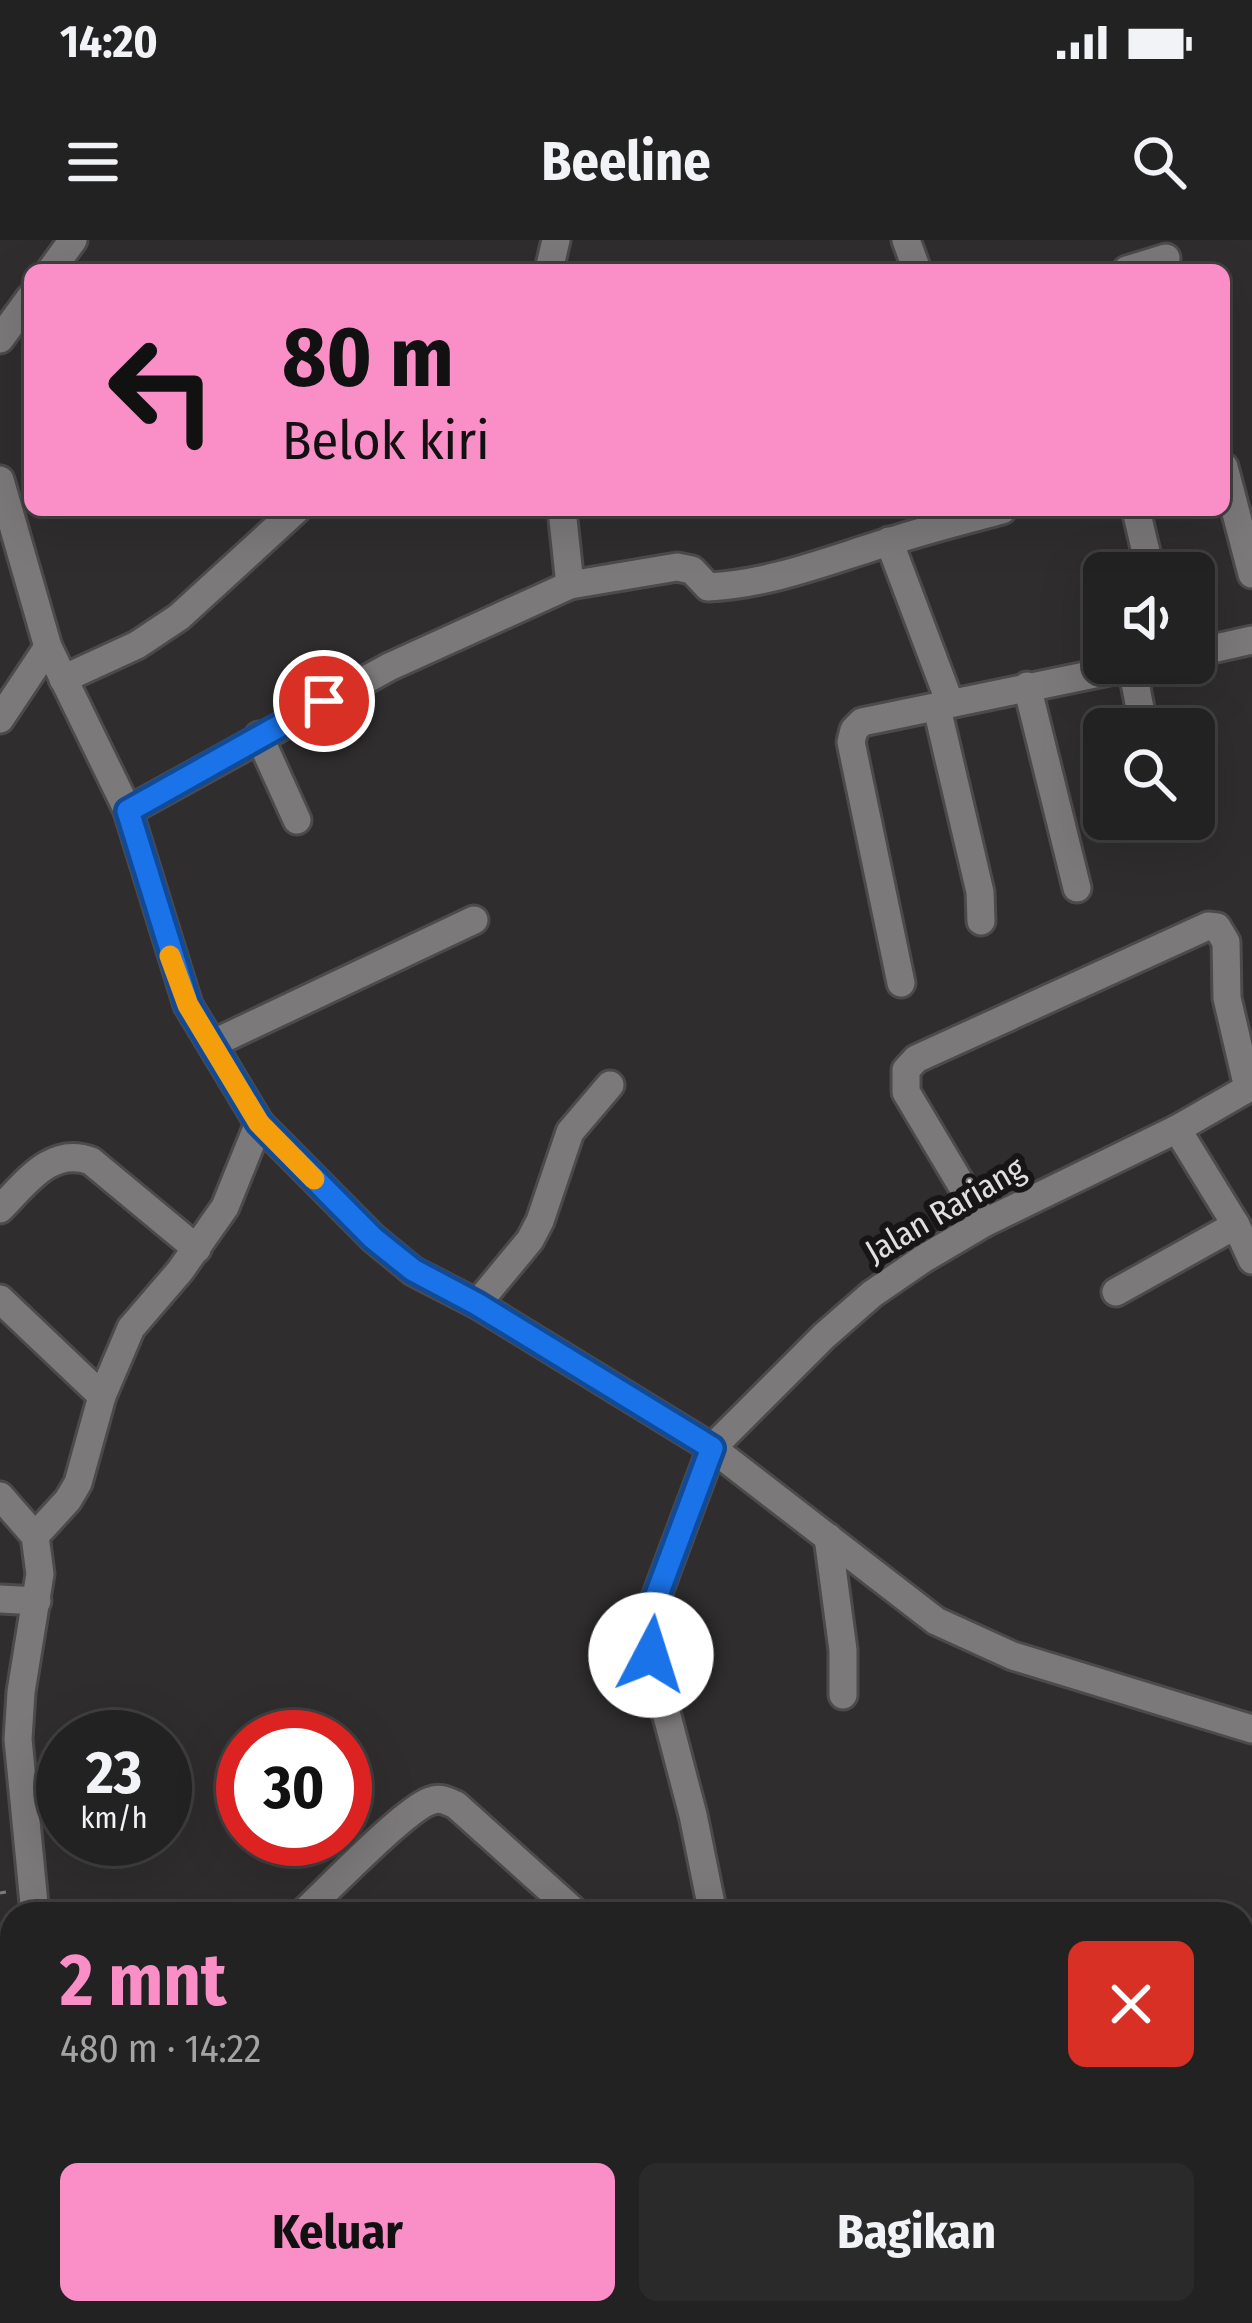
<!DOCTYPE html>
<html lang="id">
<head>
<meta charset="utf-8">
<style>
  body { margin:0; font-family:"Fira Sans Condensed",sans-serif; background:#2b2a2a; color:#f1f3f6; height:100vh; display:flex; flex-direction:column; font-size:45px; white-space:nowrap }
  * { box-sizing:border-box; margin:0 }
  p { font-size:39px; color:#a3a4a5 }
  .icon { flex:none; width:66px; height:66px; fill:none; stroke:currentColor; stroke-width:2; stroke-linecap:round; stroke-linejoin:round }
  .map { position:relative; flex:1; overflow:hidden }
  .side { position:absolute; left:0px; top:1662px; width:1254px; height:423px; display:flex; flex-direction:column; background:#232222; border-radius:36px 36px 0 0; box-shadow:0 12px 48px #0002,0 0 0 3px #403f40 }
  .side>* { flex:none }
  .banner { position:absolute; left:24px; top:24px; width:1206px; height:252px; border-radius:18px; box-shadow:0 12px 48px #0002,0 0 0 3px #403f40; background:#fa8fc7; color:#111; overflow:hidden }
  .fabs { position:absolute; left:1083px; top:312px; display:grid; gap:24px }
  .fabs a { display:grid; place-items:center; width:132px; height:132px; border-radius:18px; background:#232222; box-shadow:0 12px 48px #0002,0 0 0 3px #403f40; font-size:60px }
  .speed { position:absolute; left:36px; top:1470px; display:flex; gap:24px; font-size:60px; font-weight:700; text-align:center }
  .speed>* { display:grid; place-content:center; width:156px; height:156px; border-radius:50%; background:#232222; box-shadow:0 12px 48px #0002,0 0 0 3px #403f40; line-height:1 }
  .speed small { font-size:30px; font-weight:400 }
  .speed .limit { border:18px solid #d22; background:#fff; color:#111 }
  .pin { position:absolute; display:grid; place-items:center; width:102px; height:102px; color:#fff; margin:-51px; border:6px solid #fff; border-radius:50%; box-shadow:0 3px 12px #0007 }
  .me { position:absolute; width:132px; margin:-66px; rotate:5deg; stroke-linejoin:round; filter:drop-shadow(0 0 9px #0008) }
  .turn { display:flex; align-items:center; gap:42px; height:252px; padding:0 60px; font-size:54px }
  .turn .icon { width:156px; height:156px; stroke-width:2.5 }
  .turn b { display:block; font-size:84px; line-height:102px }
  .round { display:grid; place-items:center; flex:none; width:126px; height:126px; border-radius:18px; background:#2b2a2a }
  .head { display:flex; align-items:center; justify-content:space-between; height:204px; padding:0 60px }
  h1 { font-size:72px; font-weight:700; line-height:90px; color:#fa8fc7 }
  .button { display:flex; gap:24px; margin-top:auto; padding:24px 60px }
  .button a { flex:1; height:138px; border-radius:18px; background:#fa8fc7; color:#111; font-size:48px; font-weight:700; line-height:138px; text-align:center }
  .button a+a { background:#2b2a2a; color:#f1f3f6 }
  .status { display:flex; justify-content:space-between; align-items:center; height:84px; padding:0 60px; background:#232222; direction:ltr }
  .status svg { height:33px; fill:currentColor }
  header { display:flex; justify-content:space-between; align-items:center; height:156px; padding:0 60px; background:#232222; font-size:54px; font-weight:700 }
  .map>svg:first-child { display:block }
</style>
</head>
<body>
<div class="status"><b>14:20</b><svg viewBox="0 0 49 12"><path d="M0 12V9h3v3zM5 12V6h3v6zM10 12V3h3v9zM15 12V0h3v12zM26 1h20v11H26zM47 4h2v5h-2z"/></svg></div>
<header><svg class="icon" aria-label="menu" viewBox="0 0 24 24"><path d="M4 6h16M4 12h16M4 18h16"/></svg>Beeline<svg class="icon" aria-label="search" viewBox="0 0 24 24"><circle cx="10" cy="10" r="6"/><path d="M15 15l6 6"/></svg></header>
<div class="map">
<svg width="1252" height="2083" viewBox="0 0 1252 2083">
  <rect width="100%" height="100%" fill="#2f2d2e"/>
  <g fill="none" stroke-linecap="round" stroke-linejoin="round">
    <defs>
      <g id="minor">
        <polyline points="906,0 917,30"/>
        <polyline points="51,30 73,0"/>
        <polyline points="549,30 556,0"/>
        <polyline points="1127,30 1166,18"/>
        <polyline points="0,99 30,58"/>
        <polyline points="1224,227 1252,334"/>
        <polyline points="0,240 48,407 128,571 188,765 259,883 373,998 413,1031 477,1064 712,1208 936,1381 1013,1416 1252,1489"/>
        <polyline points="562,270 570,345"/>
        <polyline points="1136,270 1151,333"/>
        <polyline points="889,301 950,463"/>
        <polyline points="1194,413 1252,400"/>
        <polyline points="1132,427 1144,489"/>
        <polyline points="63,439 137,405 179,377 296,270"/>
        <polyline points="1027,446 1077,648"/>
        <polyline points="937,468 980,652 981,681"/>
        <polyline points="0,479 48,407"/>
        <polyline points="259,496 297,580"/>
        <path d="M128 571 389 427 570 345 677 327 692 330 708 347C772 344 832 319 892 301 928 289 965 280 1002 270"/>
        <polyline points="901,743 851,502 854,490 862,482 1148,423"/>
        <polyline points="212,804 474,680"/>
        <polyline points="1177,889 1236,985 1252,1020"/>
        <path d="M0 969C26 943 51 906 91 921L197 1009"/>
        <polyline points="984,983 906,852 906,830 916,819 1208,686 1217,687 1226,702 1227,758 1248,848"/>
        <polyline points="1116,1052 1236,985"/>
        <polyline points="0,1059 102,1156"/>
        <polyline points="477,1064 530,1000 540,981 570,892 610,845"/>
        <polyline points="0,1256 35,1296 40,1334 21,1452 18,1499 35,1674"/>
        <polyline points="35,1296 68,1260 78,1243 102,1156 131,1088 180,1031 225,967 259,883"/>
        <polyline points="828,1297 843,1410 843,1455"/>
        <polyline points="0,1359 37,1361"/>
        <path d="M302 1674C327 1651 404 1570 430 1561 440 1557 447 1561 456 1565L577 1674"/>
        <polyline points="713,1674 693,1575 651,1415 651,1371 712,1208 824,1096 872,1054 923,1019 984,983 1177,889 1252,846"/>
        <polyline points="0,2036 12,2033"/>
        <polyline points="113,2073 115,2083"/>
        <polyline points="329,2073 331,2083"/>
        <polyline points="414,2073 415,2083"/>
        <polyline points="624,2073 625,2083"/>
        <polyline points="718,2073 719,2083"/>
        <polyline points="1156,2073 1158,2083"/>
        <polyline points="453,2083 528,2073"/>
        <polyline points="753,2083 782,2078 788,2073"/>
        <polyline points="1248,2083 1252,2083"/>
      </g>
    </defs>
    <!-- minor casing -->
    <use href="#minor" stroke="#4c4a4b" stroke-width="33"/>
    <!-- path -->
    <polyline stroke="#7f7d7e" stroke-width="3" stroke-dasharray="6 9" stroke-linecap="butt" points="0,1653 11,1651"/>
    <!-- minor -->
    <use href="#minor" stroke="#7c797a" stroke-width="27"/>
  </g>
  <g fill="none" stroke-linecap="round" stroke-linejoin="round">
    <defs>
      <polyline id="route" points="324,461 128,571 188,765 259,883 373,998 413,1030 477,1064 712,1208 651,1371 651,1415"/>
    </defs>
    <!-- route casing -->
    <use href="#route" stroke="#114b97" stroke-width="30"/>
    <!-- route -->
    <use href="#route" stroke="#1a73e8" stroke-width="21"/>
    <!-- slow -->
    <polyline stroke="#f59e0b" stroke-width="21" points="170,716 188,765 259,883 314,939"/>
  </g>
  <g text-anchor="middle" dominant-baseline="central" stroke-width="12" stroke-linejoin="round" paint-order="stroke">
    <!-- street labels -->
    <g font-size="33" fill="#e1dfe0" stroke="#171516">
      <text transform="translate(945 970) rotate(-30)">Jalan Rariang</text>
    </g>
  </g>
</svg>
<div class="fabs">
<a><svg class="icon" aria-label="sound" viewBox="0 0 24 24"><path d="M4 9h4l5-4v14l-5-4H4zM17 9q2 3 0 6"/></svg></a>
<a><svg class="icon" aria-label="search" viewBox="0 0 24 24"><circle cx="10" cy="10" r="6"/><path d="M15 15l6 6"/></svg></a>
</div>
<div class="speed"><div>23<small>km/h</small></div><div class="limit">30</div></div>
<div class="pin" style="left:324px;top:461px;background:#d93025"><svg class="icon" aria-label="arrive" viewBox="0 0 24 24"><path d="M6 21V4h12l-3 4 3 4H6"/></svg></div>
<svg class="me" style="left:651px;top:1415px" viewBox="-20 -20 40 40"><circle r="19" fill="#fff"/><path d="M0-13L10 11 0 6-10 11z" fill="#1a73e8"/></svg>
<div class="banner">
<div class="turn"><svg class="icon" aria-label="left" viewBox="0 0 24 24"><path d="M17 20v-9H6M10 6l-5 5 5 5"/></svg><div><b>80 m</b>Belok kiri</div></div>
</div>
<section class="side">
<div class="head"><div><h1>2 mnt</h1><p>480 m · 14:22</p></div><a class="round" style="background:#d93025;color:#fff"><svg class="icon" aria-label="close" viewBox="0 0 24 24"><path d="M6 6l12 12M18 6L6 18"/></svg></a></div>
<div class="button"><a>Keluar</a><a>Bagikan</a></div>
</section>
</div>
</body>
</html>
